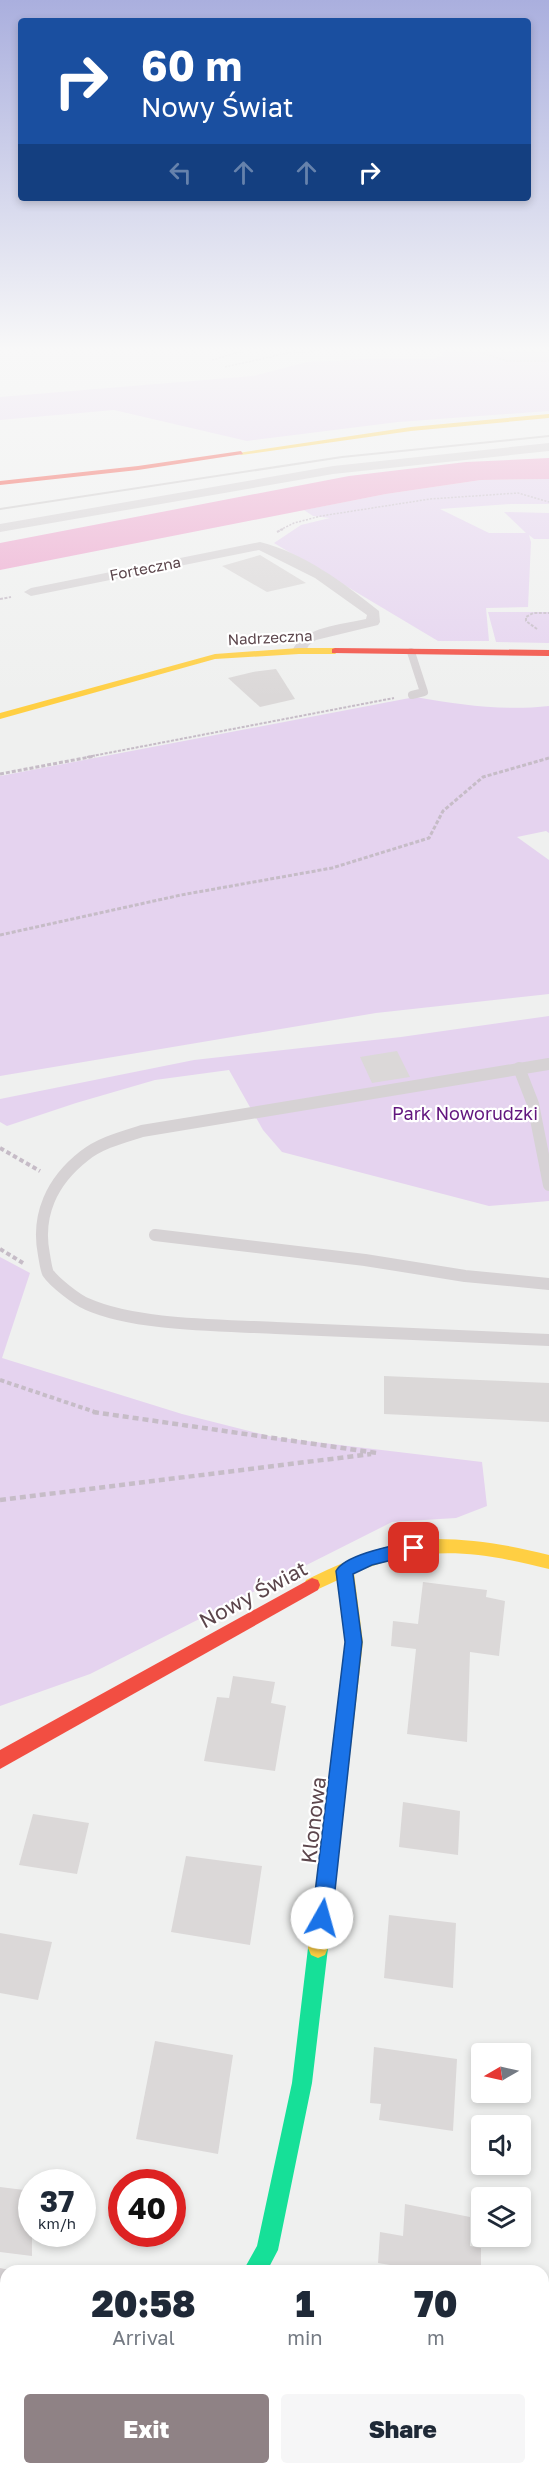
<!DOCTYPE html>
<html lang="en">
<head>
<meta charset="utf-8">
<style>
  body { margin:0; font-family:"Golos Text",sans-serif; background:#f6f6f7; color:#1f2937; height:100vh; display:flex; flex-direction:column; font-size:22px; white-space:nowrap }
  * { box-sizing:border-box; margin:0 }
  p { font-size:20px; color:#747a83 }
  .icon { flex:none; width:33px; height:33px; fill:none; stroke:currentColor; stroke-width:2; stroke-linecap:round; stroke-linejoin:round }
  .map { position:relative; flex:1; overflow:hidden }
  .sheet { position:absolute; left:0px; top:2265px; width:549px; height:210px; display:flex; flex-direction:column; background:#fff; border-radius:18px 18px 0 0; box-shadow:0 3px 9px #0003 }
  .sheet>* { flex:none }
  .guide { position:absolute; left:18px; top:18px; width:513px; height:183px; border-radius:6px; box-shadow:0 3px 9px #0003; background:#1a4fa0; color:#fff; overflow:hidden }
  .needle { width:39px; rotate:261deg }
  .fabs { position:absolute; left:471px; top:2043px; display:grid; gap:12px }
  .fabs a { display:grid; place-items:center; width:60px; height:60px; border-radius:6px; background:#fff; box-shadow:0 3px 9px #0003; font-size:30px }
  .speed { position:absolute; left:18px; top:2169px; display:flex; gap:12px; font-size:30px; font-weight:700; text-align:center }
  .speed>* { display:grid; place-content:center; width:78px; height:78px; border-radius:50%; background:#fff; box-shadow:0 3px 9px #0003; line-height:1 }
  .speed small { font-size:15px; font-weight:400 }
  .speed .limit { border:9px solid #d22; background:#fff; color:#111 }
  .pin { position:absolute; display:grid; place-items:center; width:51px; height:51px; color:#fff; margin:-26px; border-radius:12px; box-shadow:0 3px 9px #0006 }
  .me { position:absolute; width:66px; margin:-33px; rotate:7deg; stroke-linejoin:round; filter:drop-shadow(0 0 4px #0008) }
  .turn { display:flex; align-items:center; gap:21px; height:126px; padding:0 24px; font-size:27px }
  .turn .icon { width:78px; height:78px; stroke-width:2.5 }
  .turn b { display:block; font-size:42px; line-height:51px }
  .lanes { display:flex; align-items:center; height:57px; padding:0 24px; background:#0003; justify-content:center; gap:30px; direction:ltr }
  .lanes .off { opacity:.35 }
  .eta { display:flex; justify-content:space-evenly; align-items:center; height:102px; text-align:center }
  .eta b { font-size:36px; font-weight:800; line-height:42px }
  .action { display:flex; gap:12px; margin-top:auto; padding:12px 24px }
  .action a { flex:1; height:69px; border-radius:6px; background:#8f8285; color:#fff; font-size:24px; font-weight:800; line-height:69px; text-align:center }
  .action a+a { background:#f6f6f7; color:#1f2937 }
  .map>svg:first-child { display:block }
</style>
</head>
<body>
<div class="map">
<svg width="549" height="2475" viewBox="0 0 549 2475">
  <rect width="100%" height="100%" fill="#eff0ef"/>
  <!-- green -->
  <g fill="#e5d3ef">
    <polygon points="442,351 549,351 549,411 398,422 247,441 114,410 0,420 0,397 253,376 307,362 385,358 430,359 443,356"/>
    <polygon points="549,479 549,504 511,504 440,509 489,533 526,533 504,512 549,513 549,539 534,539 529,535 531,542 528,607 486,608 489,641 438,641 274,543 301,525 330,518 313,516 304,510 386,494 481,480"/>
    <polygon points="488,612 549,612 549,643 496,642"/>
    <path d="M415 697C460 705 504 711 549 706V833L546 831 517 837 549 860V994L376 1013 0 1076V776Z"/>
    <polygon points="549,1016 549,1201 489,1206 282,1152 263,1130 229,1070 155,1080 76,1103 7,1126 0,1122 0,1099 194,1060 401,1037"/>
    <polygon points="0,1257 30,1273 2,1358 182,1414 273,1437 482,1462 487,1506 456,1518 392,1522 90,1674 0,1706"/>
  </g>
  <!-- water -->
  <polygon fill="#eda7ce" points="549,458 549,479 481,480 386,494 0,570 0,543 349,476 466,462"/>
  <!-- building -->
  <g fill="#dbd8d8">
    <polygon points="260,555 306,583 267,592 222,566"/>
    <polygon points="276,669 295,699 260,707 228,678 253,672"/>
    <polygon points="397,1051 410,1077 372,1083 360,1057"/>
    <polygon points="384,1376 549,1383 549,1422 384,1414"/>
    <polygon points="423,1582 487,1590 486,1597 505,1601 499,1656 470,1652 467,1742 407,1734 416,1649 391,1646 393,1621 418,1624"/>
    <polygon points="233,1676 275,1682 271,1703 286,1706 275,1771 204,1761 217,1697 229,1698"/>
    <polygon points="403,1802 460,1811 458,1855 399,1847"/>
    <polygon points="33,1814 89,1823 77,1874 19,1865"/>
    <polygon points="186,1856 262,1866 250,1945 171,1932"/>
    <polygon points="389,1915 456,1923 453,1988 384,1978"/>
    <polygon points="0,1933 52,1942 38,2000 0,1993"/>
    <polygon points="155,2041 233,2055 218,2154 136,2139"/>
    <polygon points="374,2047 457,2059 453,2131 379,2120 381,2104 370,2103"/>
    <polygon points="0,2187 32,2191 32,2256 0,2252"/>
    <polygon points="405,2204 470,2217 470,2246 481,2248 481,2271 401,2271 402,2267 378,2263 380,2232 403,2236"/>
  </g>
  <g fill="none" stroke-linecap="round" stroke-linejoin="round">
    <!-- path-far4 -->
    <g stroke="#c6bcc7" stroke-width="1.5" stroke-dasharray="2 1.5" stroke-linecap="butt">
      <polyline points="476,351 507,361 549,361"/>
      <polyline points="212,360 243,351"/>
      <polyline points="225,367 288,353 315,351"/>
      <polyline points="280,530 294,523 321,516 430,499 518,493 549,502"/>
    </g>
    <!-- path-far3 -->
    <g stroke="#c6bcc7" stroke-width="2" stroke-dasharray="3 1.5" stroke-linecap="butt">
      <polyline points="277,532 283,529"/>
      <polyline points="0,599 11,597"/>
      <polyline points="537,629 526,621 526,617 533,613 549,613"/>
      <polyline points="87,757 394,698"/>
    </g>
    <!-- path-far2 -->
    <g stroke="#c6bcc7" stroke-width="3" stroke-dasharray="4 2" stroke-linecap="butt">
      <polyline points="0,774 95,756"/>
      <polyline points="0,935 181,895 332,868 429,838 443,811 483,777 549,758"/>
    </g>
    <!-- path-far1 -->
    <g stroke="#c6bcc7" stroke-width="4" stroke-dasharray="4.5 3" stroke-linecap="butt">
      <polyline points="0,1148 40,1171"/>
      <polyline points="0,1249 23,1263"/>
      <polyline points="0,1380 98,1413"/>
    </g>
    <!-- path -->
    <g stroke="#c6bcc7" stroke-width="4.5" stroke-dasharray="6 4" stroke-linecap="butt">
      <polyline points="93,1412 377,1453"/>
      <polyline points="0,1500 371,1454"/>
    </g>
    <!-- lane-far1 -->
    <polyline stroke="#d6d2d4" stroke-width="8" points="411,652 424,692 412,695"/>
    <!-- lane -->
    <g stroke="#d6d2d4" stroke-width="12">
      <path d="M549 1064 142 1131C123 1137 100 1143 84 1156 52 1181 36 1215 44 1255 45 1260 46 1269 48 1273 54 1282 77 1300 87 1304 136 1326 222 1325 276 1328 367 1332 458 1336 549 1340"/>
      <polyline points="519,1068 533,1104 549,1185"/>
      <polyline points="155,1235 365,1260 465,1276 549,1284"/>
    </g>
    <!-- street -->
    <g fill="#d6d2d4" fill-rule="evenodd">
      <polygon points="549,443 549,451 333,474 0,532 0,524 333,466"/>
      <path d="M260 542C304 553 344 583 379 611L380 622 378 625 316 640 309 645 304 654H294L292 651C304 626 341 625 366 619L367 615 315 578 259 550 31 596 24 592 31 588Z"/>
      <polygon points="0,2268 14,2271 6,2271 6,2308 0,2308"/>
    </g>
    <!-- fast -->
    <polygon fill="#16e098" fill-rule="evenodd" points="318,1938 325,1941 328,1948 312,2083 278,2250 267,2271 243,2271 257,2246 292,2083 308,1948 311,1941"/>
    <!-- slow -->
    <g fill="#ffcf43" fill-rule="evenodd">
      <polygon points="549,414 549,418 411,431 241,455 238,453 411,427"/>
      <polygon points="299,648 335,648 339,651 335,654 299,654 215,659 0,719 0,713 215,654"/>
      <path d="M429 1539C470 1538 509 1545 549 1555V1569C477 1551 424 1544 354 1573L363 1642 328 1948 325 1955 318 1958 311 1955 308 1948 345 1642 338 1580 312 1592 306 1590 304 1585 306 1580C345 1561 385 1544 429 1539Z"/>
    </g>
    <!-- jam -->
    <g fill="#f24e42" fill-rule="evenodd">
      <polygon points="241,451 243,454 138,470 0,485 0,481 138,466"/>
      <polygon points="335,648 549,650 549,656 332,653 332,649"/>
      <polygon points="312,1578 318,1580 320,1585 318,1590 0,1769 0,1750"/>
    </g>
    <!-- rail -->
    <polyline stroke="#cdcaca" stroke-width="2" points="0,509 342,457 549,436"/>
  </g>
  <!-- sky -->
  <linearGradient id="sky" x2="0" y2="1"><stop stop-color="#aaafde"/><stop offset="0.5" stop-color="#f8f8f8"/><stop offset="1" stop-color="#f8f8f8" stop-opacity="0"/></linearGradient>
  <rect width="549" height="698" fill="url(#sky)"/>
  <!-- route -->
  <path fill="#1a73e8" stroke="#114b97" stroke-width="1.5" d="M414 1541 420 1543 423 1548 420 1553 372 1565 353 1574 362 1642 332 1918 329 1925 322 1928 315 1925 312 1918 345 1642 336 1571C345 1554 396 1545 414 1541Z"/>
  <g text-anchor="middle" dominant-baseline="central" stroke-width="4.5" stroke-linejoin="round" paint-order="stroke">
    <!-- far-street labels -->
    <g font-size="15" fill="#5c464c" stroke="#fff">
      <text transform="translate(145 568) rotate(-11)">Forteczna</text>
      <text transform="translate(270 637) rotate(-3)">Nadrzeczna</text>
    </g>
    <!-- park labels -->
    <g font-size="18" fill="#62167e" stroke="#fff">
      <text x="465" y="1113">Park Noworudzki</text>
    </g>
    <!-- near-street labels -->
    <g font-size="21" fill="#5c464c" stroke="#fff">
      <text transform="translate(253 1594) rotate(-28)">Nowy Świat</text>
      <text transform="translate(313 1820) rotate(-83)">Klonowa</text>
    </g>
  </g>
</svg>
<div class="fabs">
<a><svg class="needle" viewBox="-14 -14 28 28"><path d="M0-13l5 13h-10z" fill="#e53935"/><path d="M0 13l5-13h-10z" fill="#747a83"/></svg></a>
<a><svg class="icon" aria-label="sound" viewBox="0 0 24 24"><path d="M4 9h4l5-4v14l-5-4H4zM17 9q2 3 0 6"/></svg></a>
<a><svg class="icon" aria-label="layers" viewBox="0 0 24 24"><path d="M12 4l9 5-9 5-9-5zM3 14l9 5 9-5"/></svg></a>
</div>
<div class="speed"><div>37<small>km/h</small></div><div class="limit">40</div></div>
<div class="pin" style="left:414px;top:1548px;background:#d93025"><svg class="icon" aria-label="arrive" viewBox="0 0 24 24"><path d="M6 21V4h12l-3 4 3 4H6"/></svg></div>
<svg class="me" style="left:322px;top:1918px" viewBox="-20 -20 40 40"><circle r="19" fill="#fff"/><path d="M0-13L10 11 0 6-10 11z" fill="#1a73e8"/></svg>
<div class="guide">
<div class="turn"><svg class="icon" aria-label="right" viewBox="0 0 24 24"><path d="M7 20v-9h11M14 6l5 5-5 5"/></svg><div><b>60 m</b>Nowy Świat</div></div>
<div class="lanes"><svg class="icon off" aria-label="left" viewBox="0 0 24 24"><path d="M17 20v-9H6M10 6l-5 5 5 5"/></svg><svg class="icon off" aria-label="ahead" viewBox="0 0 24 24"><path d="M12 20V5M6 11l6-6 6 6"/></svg><svg class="icon off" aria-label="ahead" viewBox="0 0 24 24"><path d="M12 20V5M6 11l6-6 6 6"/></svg><svg class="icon" aria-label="right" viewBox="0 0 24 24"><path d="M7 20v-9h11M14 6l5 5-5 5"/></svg></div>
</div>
<section class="sheet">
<div class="eta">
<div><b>20:58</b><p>Arrival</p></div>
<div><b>1</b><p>min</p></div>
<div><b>70</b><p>m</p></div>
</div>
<div class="action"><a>Exit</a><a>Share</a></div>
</section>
</div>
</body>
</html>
